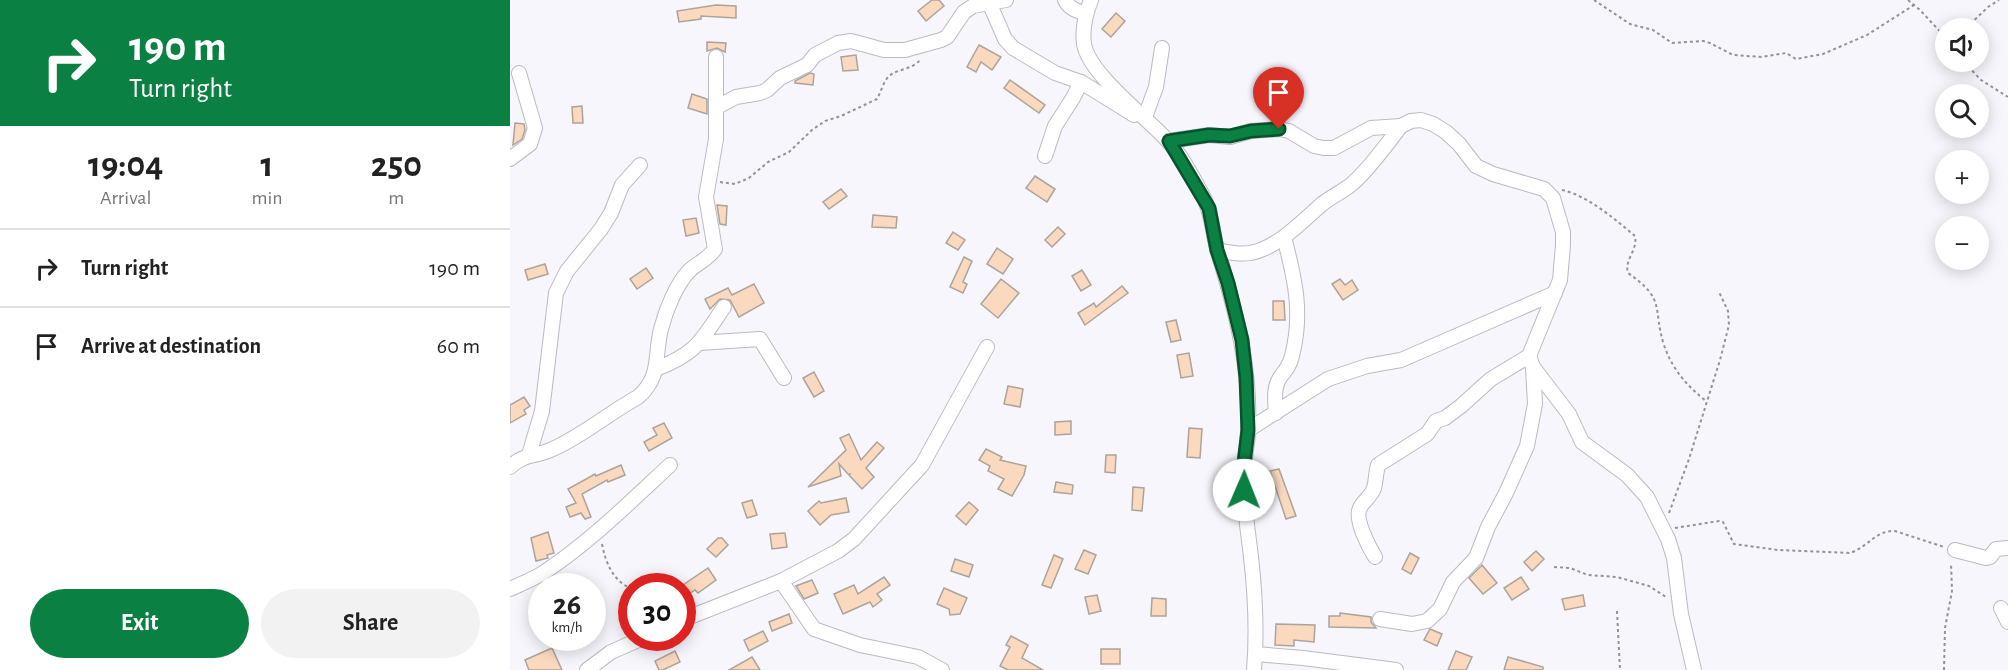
<!DOCTYPE html>
<html lang="en">
<head>
<meta charset="utf-8">
<style>
  body { margin:0; font-family:"Alegreya Sans",sans-serif; background:#f2f2f2; color:#222; height:100vh; display:flex; flex-direction:column; font-size:22px; white-space:nowrap }
  * { box-sizing:border-box; margin:0 }
  p { font-size:20px; color:#767676 }
  .icon { flex:none; width:33px; height:33px; fill:none; stroke:currentColor; stroke-width:2; stroke-linecap:round; stroke-linejoin:round }
  .map { position:relative; flex:1; overflow:hidden }
  .drawer { display:flex; flex-direction:column; background:#fff; width:510px }
  .drawer>* { flex:none }
  .top-card { background:#0b8043; color:#fff; overflow:hidden }
  .controls { position:absolute; left:1425px; top:18px; display:grid; gap:12px }
  .controls a { display:grid; place-items:center; width:54px; height:54px; border-radius:50%; background:#fff; box-shadow:0 3px 15px #0003; font-size:30px }
  .speed { position:absolute; left:18px; top:573px; display:flex; gap:12px; font-size:30px; font-weight:700; text-align:center }
  .speed>* { display:grid; place-content:center; width:78px; height:78px; border-radius:50%; background:#fff; box-shadow:0 3px 15px #0003; line-height:1 }
  .speed small { font-size:15px; font-weight:400 }
  .speed .limit { border:9px solid #d22; background:#fff; color:#111 }
  .pin { position:absolute; display:grid; place-items:center; width:51px; height:51px; color:#fff; margin:-62px -26px; border-radius:50% 50% 50% 0; rotate:-45deg; box-shadow:0 0 6px #0007 }
  .pin .icon { rotate:45deg }
  .me { position:absolute; width:66px; margin:-33px; rotate:1deg; stroke-linejoin:round; filter:drop-shadow(0 0 4px #0008) }
  .turn { display:flex; align-items:center; gap:21px; height:126px; padding:0 30px; font-size:27px }
  .turn .icon { width:78px; height:78px; stroke-width:2.5 }
  .turn b { display:block; font-size:42px; line-height:51px }
  .eta { display:flex; justify-content:space-evenly; align-items:center; height:102px; text-align:center }
  .eta b { font-size:36px; font-weight:700; line-height:42px }
  .button { display:flex; gap:12px; margin-top:auto; padding:12px 30px }
  .button a { flex:1; height:69px; border-radius:36px; background:#0b8043; color:#fff; font-size:24px; font-weight:700; line-height:69px; text-align:center }
  .button a+a { background:#f2f2f2; color:#222 }
  ul { padding:0; list-style:none }
  li { display:flex; align-items:center; gap:18px; height:78px; padding:0 30px; border-top:2px solid #e0e0e0 }
  li div { flex:1 }
  li b { display:block; font-size:22px }
  li em { font-style:normal }
  main { display:flex; flex:1; min-height:0 }
  .map>svg:first-child { display:block }
</style>
</head>
<body>
<main>
<section class="drawer">
<div class="top-card">
<div class="turn"><svg class="icon" aria-label="right" viewBox="0 0 24 24"><path d="M7 20v-9h11M14 6l5 5-5 5"/></svg><div><b>190 m</b>Turn right</div></div>
</div>
<div class="eta">
<div><b>19:04</b><p>Arrival</p></div>
<div><b>1</b><p>min</p></div>
<div><b>250</b><p>m</p></div>
</div>
<ul>
<li><svg class="icon" aria-label="right" viewBox="0 0 24 24"><path d="M7 20v-9h11M14 6l5 5-5 5"/></svg><div><b>Turn right</b></div><em>190 m</em></li>
<li><svg class="icon" aria-label="arrive" viewBox="0 0 24 24"><path d="M6 21V4h12l-3 4 3 4H6"/></svg><div><b>Arrive at destination</b></div><em>60 m</em></li>
</ul>
<div class="button"><a>Exit</a><a>Share</a></div>
</section>
<div class="map">
<svg width="1498" height="670" viewBox="0 0 1498 670">
  <rect width="100%" height="100%" fill="#f7f6fd"/>
  <!-- building -->
  <g fill="#fad9be" stroke="#aca39b" stroke-width="1.5">
    <polygon points="422,0 429,0 434,6 416,21 408,11"/>
    <polygon points="206,5 226,6 226,18 191,16 191,19 169,22 167,11"/>
    <polygon points="606,13 615,21 601,37 592,29"/>
    <polygon points="197,42 216,43 215,52 207,48 197,51"/>
    <polygon points="469,45 491,57 482,70 471,62 466,72 457,67"/>
    <polygon points="346,55 348,70 333,71 331,57"/>
    <polygon points="300,73 304,74 303,85 285,83 285,81"/>
    <polygon points="500,80 535,105 529,113 494,88"/>
    <polygon points="182,94 197,99 197,114 178,108"/>
    <polygon points="72,106 73,123 63,123 62,107"/>
    <polygon points="5,123 14,124 15,130 12,139 3,145"/>
    <polygon points="525,176 545,189 537,202 516,188"/>
    <polygon points="331,189 337,196 319,209 313,202"/>
    <polygon points="207,205 217,206 216,225 210,224"/>
    <polygon points="363,215 387,217 386,228 362,227"/>
    <polygon points="186,218 189,233 176,236 173,220"/>
    <polygon points="548,227 555,234 542,247 535,240"/>
    <polygon points="443,232 455,240 448,250 436,243"/>
    <polygon points="487,248 503,259 493,274 477,264"/>
    <polygon points="454,257 462,261 453,282 457,284 453,293 440,287"/>
    <polygon points="35,264 38,274 18,280 15,270"/>
    <polygon points="136,268 143,278 127,289 120,279"/>
    <polygon points="572,270 581,285 571,291 562,276"/>
    <polygon points="491,279 509,293 488,318 471,304"/>
    <polygon points="830,279 835,285 842,280 848,290 833,300 822,284"/>
    <polygon points="244,284 254,303 229,317 220,300 210,299 200,309 195,299 218,288 222,295"/>
    <polygon points="612,286 618,293 575,325 568,313 584,303 586,307"/>
    <polygon points="763,301 774,301 775,320 763,320"/>
    <polygon points="666,320 671,340 661,342 656,322"/>
    <polygon points="679,353 683,376 671,378 667,355"/>
    <polygon points="304,372 314,391 304,397 293,378"/>
    <polygon points="498,386 513,389 510,407 494,404"/>
    <polygon points="14,397 20,406 14,410 16,414 0,423 0,405"/>
    <polygon points="561,421 561,434 545,435 545,422"/>
    <polygon points="154,423 162,438 139,451 134,442 147,435 143,428"/>
    <polygon points="679,428 692,429 690,458 677,457"/>
    <polygon points="339,434 351,460 367,442 374,448 356,468 364,477 352,489 339,475 340,474 338,474 329,464 331,476 298,487 336,450 330,438"/>
    <polygon points="476,449 492,457 490,460 516,466 514,475 502,496 488,489 494,479 478,471 480,466 469,460"/>
    <polygon points="596,455 606,455 605,473 595,472"/>
    <polygon points="111,465 115,475 98,482 97,480 72,494 81,517 75,519 71,513 60,517 56,507 66,503 58,489 85,474 86,476"/>
    <polygon points="769,469 786,516 776,519 760,471"/>
    <polygon points="546,482 563,485 562,494 544,492"/>
    <polygon points="623,487 634,488 632,511 622,510"/>
    <polygon points="336,498 339,512 321,515 310,525 298,511 309,501 311,503"/>
    <polygon points="242,500 247,515 237,518 232,503"/>
    <polygon points="459,502 468,510 456,525 446,516"/>
    <polygon points="38,532 44,553 37,555 38,558 26,561 21,538"/>
    <polygon points="275,533 277,547 262,549 260,534"/>
    <polygon points="208,538 212,538 218,545 206,557 197,549"/>
    <polygon points="574,550 586,555 578,574 565,569"/>
    <polygon points="1026,551 1034,559 1022,571 1014,562"/>
    <polygon points="900,553 909,558 901,574 892,569"/>
    <polygon points="544,555 553,559 541,588 532,585"/>
    <polygon points="445,559 463,565 459,577 441,571"/>
    <polygon points="972,565 987,583 973,594 959,578"/>
    <polygon points="198,568 206,580 188,593 185,590 179,594 173,585"/>
    <polygon points="374,577 380,585 367,594 372,600 363,607 360,602 333,614 324,594 344,585 348,594"/>
    <polygon points="1011,577 1019,589 1002,600 994,588"/>
    <polygon points="302,580 308,593 294,599 286,586"/>
    <polygon points="434,588 457,598 450,614 440,615 439,609 427,604"/>
    <polygon points="587,595 591,611 579,614 575,597"/>
    <polygon points="1073,595 1075,606 1055,610 1052,599"/>
    <polygon points="642,598 656,599 656,616 641,616"/>
    <polygon points="830,613 861,617 861,622 866,628 819,627 819,616 830,616"/>
    <polygon points="279,614 282,623 262,631 259,622"/>
    <polygon points="766,624 805,625 804,642 784,640 784,646 765,645"/>
    <polygon points="920,629 932,634 927,646 914,640"/>
    <polygon points="253,631 258,641 239,651 234,640"/>
    <polygon points="501,636 518,645 512,658 533,670 498,670 490,666 500,647 496,645"/>
    <polygon points="42,648 52,670 19,670 15,660"/>
    <rect x="591" y="649" width="19" height="15"/>
    <polygon points="165,651 170,662 153,670 149,670 145,661"/>
    <polygon points="946,651 962,657 956,670 938,670"/>
    <polygon points="242,657 250,670 219,670"/>
    <polygon points="998,657 1033,667 1033,670 994,670"/>
  </g>
  <g fill="none" stroke-linecap="round" stroke-linejoin="round">
    <defs>
      <g id="street">
        <polyline points="478,0 495,39 503,48 545,73 571,82 624,115"/>
        <path d="M555 0C559 9 568 11 576 14"/>
        <path d="M581 0C576 13 572 30 574 44 579 74 635 116 656 139 671 154 683 177 693 196 703 215 702 233 708 252 726 311 741 369 738 430 738 444 734 457 734 471 733 481 734 492 735 503 736 521 739 539 741 557 745 592 747 634 744 670"/>
        <polyline points="207,107 226,97 250,93 257,90 270,78 297,65 305,55 328,43 341,41 374,50 395,50 431,40 437,37 454,12 463,6 496,0"/>
        <polyline points="635,117 646,87 652,48"/>
        <polyline points="659,141 699,135 720,137 741,131 769,129 779,131 804,146 814,148 824,148 861,128 891,126"/>
        <polyline points="535,156 545,126 563,98 571,82"/>
        <polyline points="0,159 20,144 25,128 9,73"/>
        <path d="M707 250C718 252 729 255 740 253 766 249 793 221 812 204 822 196 834 191 843 183 861 167 876 145 891 126L901 121 911 120 923 124 936 132 949 144 966 166 983 174 1034 189 1043 198 1053 232V245L1050 280 1019 356 981 379 951 406 935 418 926 421 917 434 868 465C866 472 866 481 864 488 861 497 853 501 850 508 844 519 859 547 865 557"/>
        <polyline points="189,343 250,339 274,378"/>
        <polyline points="1019,356 1023,367 1059,414 1072,442 1117,475 1137,497 1158,539 1164,558 1171,614 1184,670"/>
        <path d="M146 369C187 353 190 342 214 307"/>
        <path d="M766 413C765 400 763 387 771 376 776 370 780 365 782 356 793 313 785 279 774 237"/>
        <polyline points="738,430 818,379 857,366 891,360 1045,293"/>
        <polyline points="19,455 32,411 46,293 57,271 91,229 101,213 112,185 130,165"/>
        <path d="M0 467C14 454 23 457 38 451 68 439 99 413 128 397 152 376 144 356 151 329 156 310 166 284 180 270 188 263 198 259 205 249L196 197 206 139V57"/>
        <polyline points="1445,550 1476,558 1480,557 1486,549 1498,548"/>
        <polyline points="271,581 304,629 350,645 408,657 432,670"/>
        <path d="M0 589C11 584 23 579 33 573 79 543 120 502 160 465"/>
        <polyline points="1491,608 1498,622"/>
        <polyline points="870,619 902,624 917,621 930,609 943,582 966,558 978,527 996,493 1017,446 1025,404 1023,367"/>
        <polyline points="172,620 271,581 328,551 344,539 412,465 477,347"/>
        <polyline points="746,654 793,658 886,670"/>
        <polyline points="77,670 101,652 133,638"/>
      </g>
    </defs>
    <!-- street casing -->
    <use href="#street" stroke="#babac5" stroke-width="16"/>
    <!-- path -->
    <g stroke="#929297" stroke-width="2" stroke-dasharray="3 3" stroke-linecap="butt">
      <polyline points="1084,0 1120,24 1143,30 1162,43 1193,41 1200,43 1223,55 1252,57 1276,53 1286,59 1313,54 1357,35 1404,5"/>
      <polyline points="1398,0 1410,10 1436,38"/>
      <polyline points="1456,28 1478,7 1489,0"/>
      <polyline points="1454,62 1471,80 1498,97"/>
      <path d="M210 182 225 184 239 178 258 162 279 152 302 130 315 121 331 116 367 99C371 92 373 83 378 77 387 68 401 71 411 59"/>
      <path d="M1052 190C1077 195 1106 220 1125 236 1128 250 1114 260 1118 273 1157 300 1142 308 1154 345 1162 369 1177 386 1196 401"/>
      <polyline points="1159,513 1179,459 1210,360 1219,325 1218,311 1209,292"/>
      <path d="M1165 528 1209 521 1213 522 1224 544 1268 550 1340 553C1358 547 1366 530 1385 531L1434 547"/>
      <path d="M92 544C96 564 103 581 122 589"/>
      <polyline points="1044,567 1060,568 1078,575 1107,577 1139,586 1156,597"/>
      <polyline points="1107,611 1110,670"/>
      <polyline points="1434,670 1435,628 1442,591 1441,563"/>
    </g>
    <!-- street -->
    <use href="#street" stroke="#fff" stroke-width="14"/>
  </g>
  <g fill="none" stroke-linecap="round" stroke-linejoin="round">
    <defs>
      <polyline id="route" points="734,490 733,472 738,430 736,377 732,340 718,283 707,250 699,208 659,141 699,135 720,136 741,131 769,129"/>
    </defs>
    <!-- route casing -->
    <use href="#route" stroke="#07532c" stroke-width="15"/>
    <!-- route -->
    <use href="#route" stroke="#0b8043" stroke-width="10"/>
  </g>
</svg>
<div class="controls">
<a><svg class="icon" aria-label="sound" viewBox="0 0 24 24"><path d="M4 9h4l5-4v14l-5-4H4zM17 9q2 3 0 6"/></svg></a>
<a><svg class="icon" aria-label="search" viewBox="0 0 24 24"><circle cx="10" cy="10" r="6"/><path d="M15 15l6 6"/></svg></a>
<a>+</a>
<a>−</a>
</div>
<div class="speed"><div>26<small>km/h</small></div><div class="limit">30</div></div>
<div class="pin" style="left:769px;top:129px;background:#d93025"><svg class="icon" aria-label="arrive" viewBox="0 0 24 24"><path d="M6 21V4h12l-3 4 3 4H6"/></svg></div>
<svg class="me" style="left:734px;top:490px" viewBox="-20 -20 40 40"><circle r="19" fill="#fff"/><path d="M0-13L10 11 0 6-10 11z" fill="#0b8043"/></svg>
</div>
</main>
</body>
</html>
